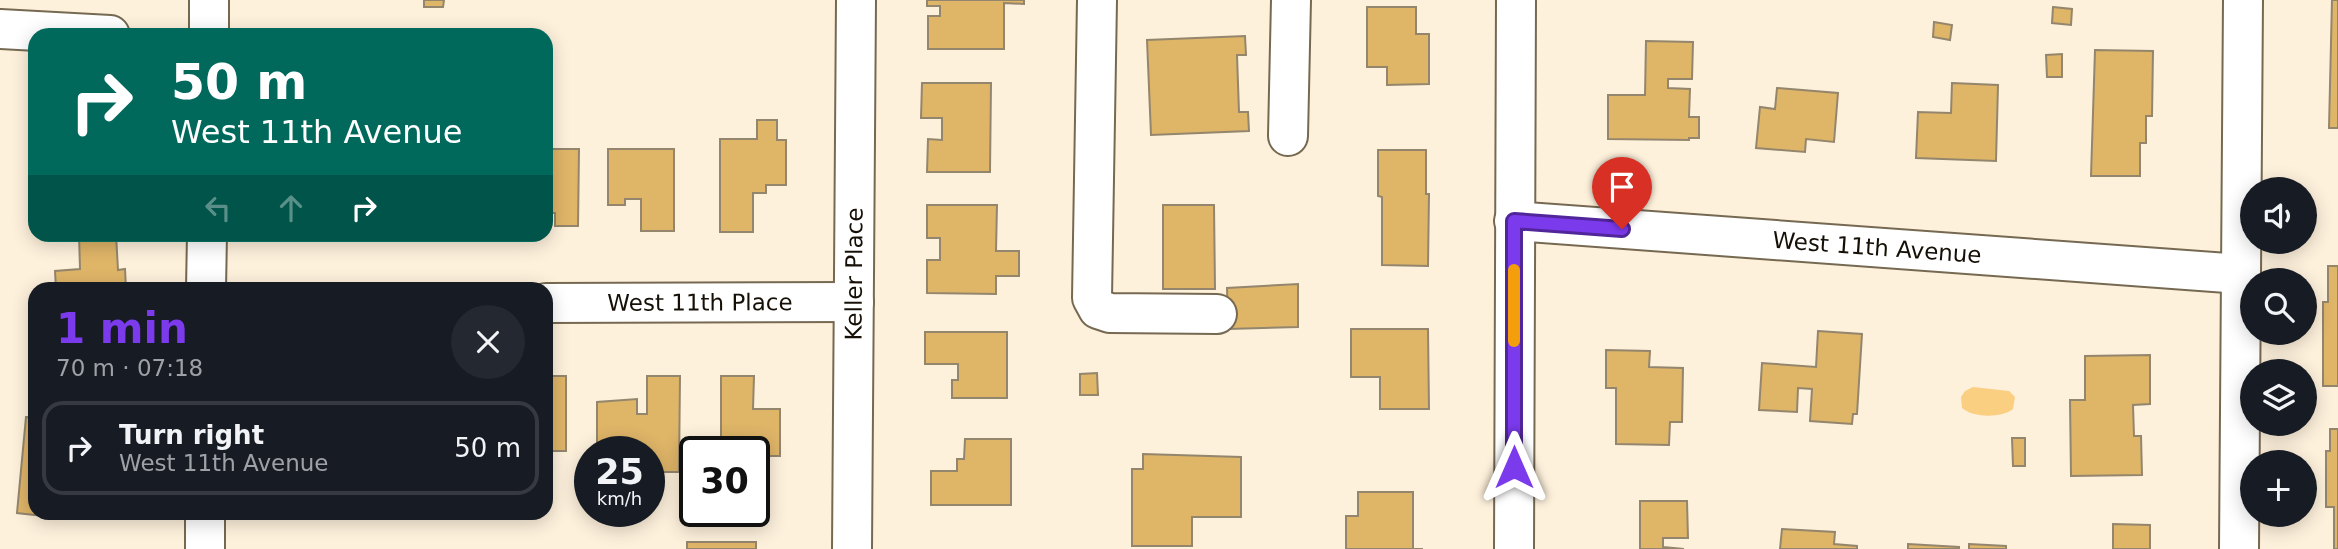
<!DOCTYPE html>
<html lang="en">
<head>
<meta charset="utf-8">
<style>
  body { margin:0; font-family:"DejaVu Sans",sans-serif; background:#242831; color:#f1f3f6; height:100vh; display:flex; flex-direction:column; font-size:26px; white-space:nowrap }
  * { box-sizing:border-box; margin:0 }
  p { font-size:23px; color:#9ea1a6 }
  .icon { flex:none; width:38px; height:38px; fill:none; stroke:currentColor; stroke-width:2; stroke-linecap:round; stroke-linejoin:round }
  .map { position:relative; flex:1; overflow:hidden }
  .panel { position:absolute; left:28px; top:282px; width:525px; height:238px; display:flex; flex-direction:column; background:#171b24; border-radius:21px; box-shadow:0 4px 18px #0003 }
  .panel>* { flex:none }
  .banner { position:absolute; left:28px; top:28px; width:525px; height:214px; border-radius:21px; box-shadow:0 4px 18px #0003; background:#00695c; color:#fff; overflow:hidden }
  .controls { position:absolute; left:2240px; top:177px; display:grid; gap:14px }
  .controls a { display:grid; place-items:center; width:77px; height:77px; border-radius:50%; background:#171b24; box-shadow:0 4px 18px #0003; font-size:35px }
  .speed { position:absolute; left:574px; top:436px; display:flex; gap:14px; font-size:35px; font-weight:700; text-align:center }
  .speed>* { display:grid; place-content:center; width:91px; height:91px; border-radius:50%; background:#171b24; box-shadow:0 4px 18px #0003; line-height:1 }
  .speed small { font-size:18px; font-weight:400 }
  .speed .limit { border:4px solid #111; border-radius:10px; background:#fff; color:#111 }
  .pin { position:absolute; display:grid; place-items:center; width:60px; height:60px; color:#fff; margin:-72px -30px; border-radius:50% 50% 50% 0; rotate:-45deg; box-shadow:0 0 7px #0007 }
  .pin .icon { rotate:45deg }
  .me { position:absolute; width:77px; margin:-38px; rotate:0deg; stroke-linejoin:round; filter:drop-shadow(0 0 5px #0008) }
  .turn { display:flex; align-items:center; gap:24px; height:147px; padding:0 28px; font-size:32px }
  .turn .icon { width:91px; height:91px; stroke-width:2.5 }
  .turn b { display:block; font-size:49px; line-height:60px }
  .lanes { display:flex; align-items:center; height:66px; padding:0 28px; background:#0003; justify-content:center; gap:35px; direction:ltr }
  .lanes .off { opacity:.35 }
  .round { display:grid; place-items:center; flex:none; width:74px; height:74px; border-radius:37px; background:#242831 }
  .head { display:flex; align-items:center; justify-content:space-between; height:119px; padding:0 28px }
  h1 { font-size:42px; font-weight:600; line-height:52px; color:#7c3aed }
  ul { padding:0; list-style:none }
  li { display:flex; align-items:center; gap:21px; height:94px; margin:0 14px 10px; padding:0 14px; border:4px solid #363941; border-radius:21px }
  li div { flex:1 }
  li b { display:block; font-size:26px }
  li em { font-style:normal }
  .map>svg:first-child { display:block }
</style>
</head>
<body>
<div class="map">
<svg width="2338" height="549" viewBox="0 0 2338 549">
  <rect width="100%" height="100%" fill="#fef1dc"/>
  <!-- water -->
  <path fill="#facf82" d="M1973 387 2009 391 2015 397 2013 409C2002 418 1973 418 1962 408L1961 397 1965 391Z"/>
  <!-- building -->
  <g fill="#dfb568" stroke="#94866d" stroke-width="2">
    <polygon points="424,0 444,0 443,7 424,7"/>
    <polygon points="927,0 1024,0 1024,4 1004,3 1004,49 928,49 928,16 940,16 940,6 927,6"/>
    <polygon points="2332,0 2338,0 2338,128 2329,128"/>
    <polygon points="1367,7 1416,7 1416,34 1429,34 1429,84 1387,85 1387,67 1367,67"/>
    <polygon points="2053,7 2072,9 2071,25 2052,23"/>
    <polygon points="1934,22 1952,25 1950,40 1933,37"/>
    <polygon points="1245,36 1246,55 1237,55 1239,112 1248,112 1249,131 1151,135 1147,40"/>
    <polygon points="1646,41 1693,42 1692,79 1668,79 1668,88 1690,89 1689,117 1699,117 1699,138 1689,138 1689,140 1608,139 1608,95 1645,95"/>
    <polygon points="2095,50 2153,51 2152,116 2146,116 2146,143 2140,143 2140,176 2091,176"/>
    <polygon points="2062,54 2062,77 2047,77 2046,55"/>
    <polygon points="922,83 991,83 990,172 927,172 928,139 942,140 942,118 921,118"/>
    <polygon points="1952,83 1998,85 1996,161 1916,158 1918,112 1951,113"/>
    <polygon points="1777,88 1838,93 1834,142 1806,139 1805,152 1756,148 1760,107 1775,109"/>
    <polygon points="757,120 777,120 777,140 786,140 786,185 766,185 766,193 753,193 753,232 720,232 720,139 757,139"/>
    <polygon points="546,149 579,149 578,226 555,226 555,213 546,213"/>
    <polygon points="608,149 674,149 674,231 641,231 641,199 625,199 625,205 608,205"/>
    <polygon points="1378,150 1426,150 1426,194 1429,194 1428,266 1382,265 1382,197 1378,196"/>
    <polygon points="927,205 997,205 996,251 1019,251 1019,276 996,276 996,294 927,293 927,260 940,260 940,238 927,238"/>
    <polygon points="1163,205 1214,205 1215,289 1163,289"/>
    <polygon points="79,234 116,234 118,270 125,269 126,289 56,289 55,271 80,269"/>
    <polygon points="2328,266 2338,266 2338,386 2323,386 2323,302 2328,302"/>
    <polygon points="1298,284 1298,327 1228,329 1227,288"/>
    <polygon points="1351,329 1428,329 1429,409 1380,409 1380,377 1351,377"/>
    <polygon points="1818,331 1862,334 1857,414 1853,414 1852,424 1810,421 1812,389 1798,388 1797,412 1759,410 1762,363 1816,367"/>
    <polygon points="925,332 1007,332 1007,398 952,398 952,380 958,380 958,364 925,364"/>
    <polygon points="1606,350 1650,351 1649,367 1683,368 1682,422 1670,422 1669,445 1616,444 1616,388 1606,388"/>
    <polygon points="2150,355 2150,404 2133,405 2134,436 2141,436 2142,475 2071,476 2070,400 2085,400 2085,356"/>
    <polygon points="1097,373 1098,395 1080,395 1080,374"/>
    <rect x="546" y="376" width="20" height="75"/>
    <polygon points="647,376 680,376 679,472 660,472 660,481 649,481 649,452 597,452 597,402 637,399 637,414 647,414"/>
    <polygon points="721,376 754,376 753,409 780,409 780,456 754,456 754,452 721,452"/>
    <polygon points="26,417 35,418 35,513 43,513 43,516 17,513"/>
    <polygon points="2330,429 2338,429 2338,549 2334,549 2334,507 2326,507 2326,451 2330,451"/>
    <polygon points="2012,438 2025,438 2025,466 2013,466"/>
    <polygon points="965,439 1011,439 1011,505 931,505 931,471 957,471 957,459 964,459"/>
    <polygon points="1143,454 1241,457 1241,517 1192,517 1192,546 1132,546 1132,469 1143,469"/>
    <polygon points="1358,492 1413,492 1413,549 1423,549 1346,549 1346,516 1358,516"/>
    <polygon points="1640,501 1687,501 1688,538 1663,538 1663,547 1684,549 1640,549"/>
    <polygon points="2113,524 2150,525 2150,549 2113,549"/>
    <polygon points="1782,529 1835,532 1834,544 1857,546 1857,549 1780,549"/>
    <rect x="687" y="542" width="69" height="7"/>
    <polygon points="1908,544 1959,547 1959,549 1908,549"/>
    <polygon points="1969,544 2006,546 2006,549 1969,549"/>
  </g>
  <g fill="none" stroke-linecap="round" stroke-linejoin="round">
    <defs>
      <g id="minor">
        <polyline points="1097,0 1092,298 1098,309 1110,313 1217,314"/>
        <polyline points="0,29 110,35"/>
        <polyline points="209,35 209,0"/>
        <polyline points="1288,136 1291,0"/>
        <path id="s1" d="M1514 221 2241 274"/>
        <polyline points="206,289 207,234"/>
        <path id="s2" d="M546 303 854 302"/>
        <polyline points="205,549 205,513"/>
        <path id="s3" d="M852 549 856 0"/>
        <polyline points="1514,549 1516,0"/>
        <polyline points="2239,549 2243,0"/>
      </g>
    </defs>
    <!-- minor casing -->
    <use href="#minor" stroke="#766951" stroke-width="42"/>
    <!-- minor -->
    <use href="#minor" stroke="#fff" stroke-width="38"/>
  </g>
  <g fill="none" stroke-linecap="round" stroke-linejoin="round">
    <defs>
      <polyline id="route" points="1514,467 1514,221 1622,229"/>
    </defs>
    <!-- route casing -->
    <use href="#route" stroke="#51269a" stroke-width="18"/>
    <!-- route -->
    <use href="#route" stroke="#7c3aed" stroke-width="12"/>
    <!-- slow -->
    <polyline stroke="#f59e0b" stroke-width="12" points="1514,341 1514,270"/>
  </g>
  <g text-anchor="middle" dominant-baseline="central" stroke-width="5" stroke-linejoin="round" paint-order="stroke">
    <!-- street labels -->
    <g font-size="23" fill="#150f06" stroke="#fef1dc">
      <text stroke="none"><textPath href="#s1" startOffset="364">West 11th Avenue</textPath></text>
      <text stroke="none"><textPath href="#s3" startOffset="275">Keller Place</textPath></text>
      <text stroke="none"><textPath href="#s2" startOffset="154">West 11th Place</textPath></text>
    </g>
  </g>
</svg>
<div class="controls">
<a><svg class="icon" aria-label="sound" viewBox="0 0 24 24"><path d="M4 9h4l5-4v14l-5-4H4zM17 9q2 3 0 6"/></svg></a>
<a><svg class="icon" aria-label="search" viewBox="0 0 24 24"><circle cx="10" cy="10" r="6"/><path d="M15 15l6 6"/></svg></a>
<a><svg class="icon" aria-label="layers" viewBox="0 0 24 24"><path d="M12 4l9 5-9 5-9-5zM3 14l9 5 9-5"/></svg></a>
<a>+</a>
</div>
<div class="speed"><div>25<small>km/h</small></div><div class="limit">30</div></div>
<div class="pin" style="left:1622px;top:229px;background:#d93025"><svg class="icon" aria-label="arrive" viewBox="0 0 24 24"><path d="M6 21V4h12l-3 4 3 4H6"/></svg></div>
<svg class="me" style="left:1514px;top:467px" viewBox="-20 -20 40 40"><path d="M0-17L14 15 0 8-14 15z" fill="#7c3aed" stroke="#fff" stroke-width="4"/></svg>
<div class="banner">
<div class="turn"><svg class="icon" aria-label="right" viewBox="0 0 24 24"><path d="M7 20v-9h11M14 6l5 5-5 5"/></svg><div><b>50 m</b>West 11th Avenue</div></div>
<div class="lanes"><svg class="icon off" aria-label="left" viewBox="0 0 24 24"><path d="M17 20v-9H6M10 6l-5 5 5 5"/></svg><svg class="icon off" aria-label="ahead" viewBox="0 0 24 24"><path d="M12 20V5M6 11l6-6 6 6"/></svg><svg class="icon" aria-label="right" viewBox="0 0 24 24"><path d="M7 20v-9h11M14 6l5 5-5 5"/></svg></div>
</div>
<section class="panel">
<div class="head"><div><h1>1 min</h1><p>70 m · 07:18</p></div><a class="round"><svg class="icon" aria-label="close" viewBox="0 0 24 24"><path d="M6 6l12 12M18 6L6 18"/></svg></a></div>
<ul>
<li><svg class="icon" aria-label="right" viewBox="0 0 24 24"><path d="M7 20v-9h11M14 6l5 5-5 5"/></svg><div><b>Turn right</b><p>West 11th Avenue</p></div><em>50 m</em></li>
</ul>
</section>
</div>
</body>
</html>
